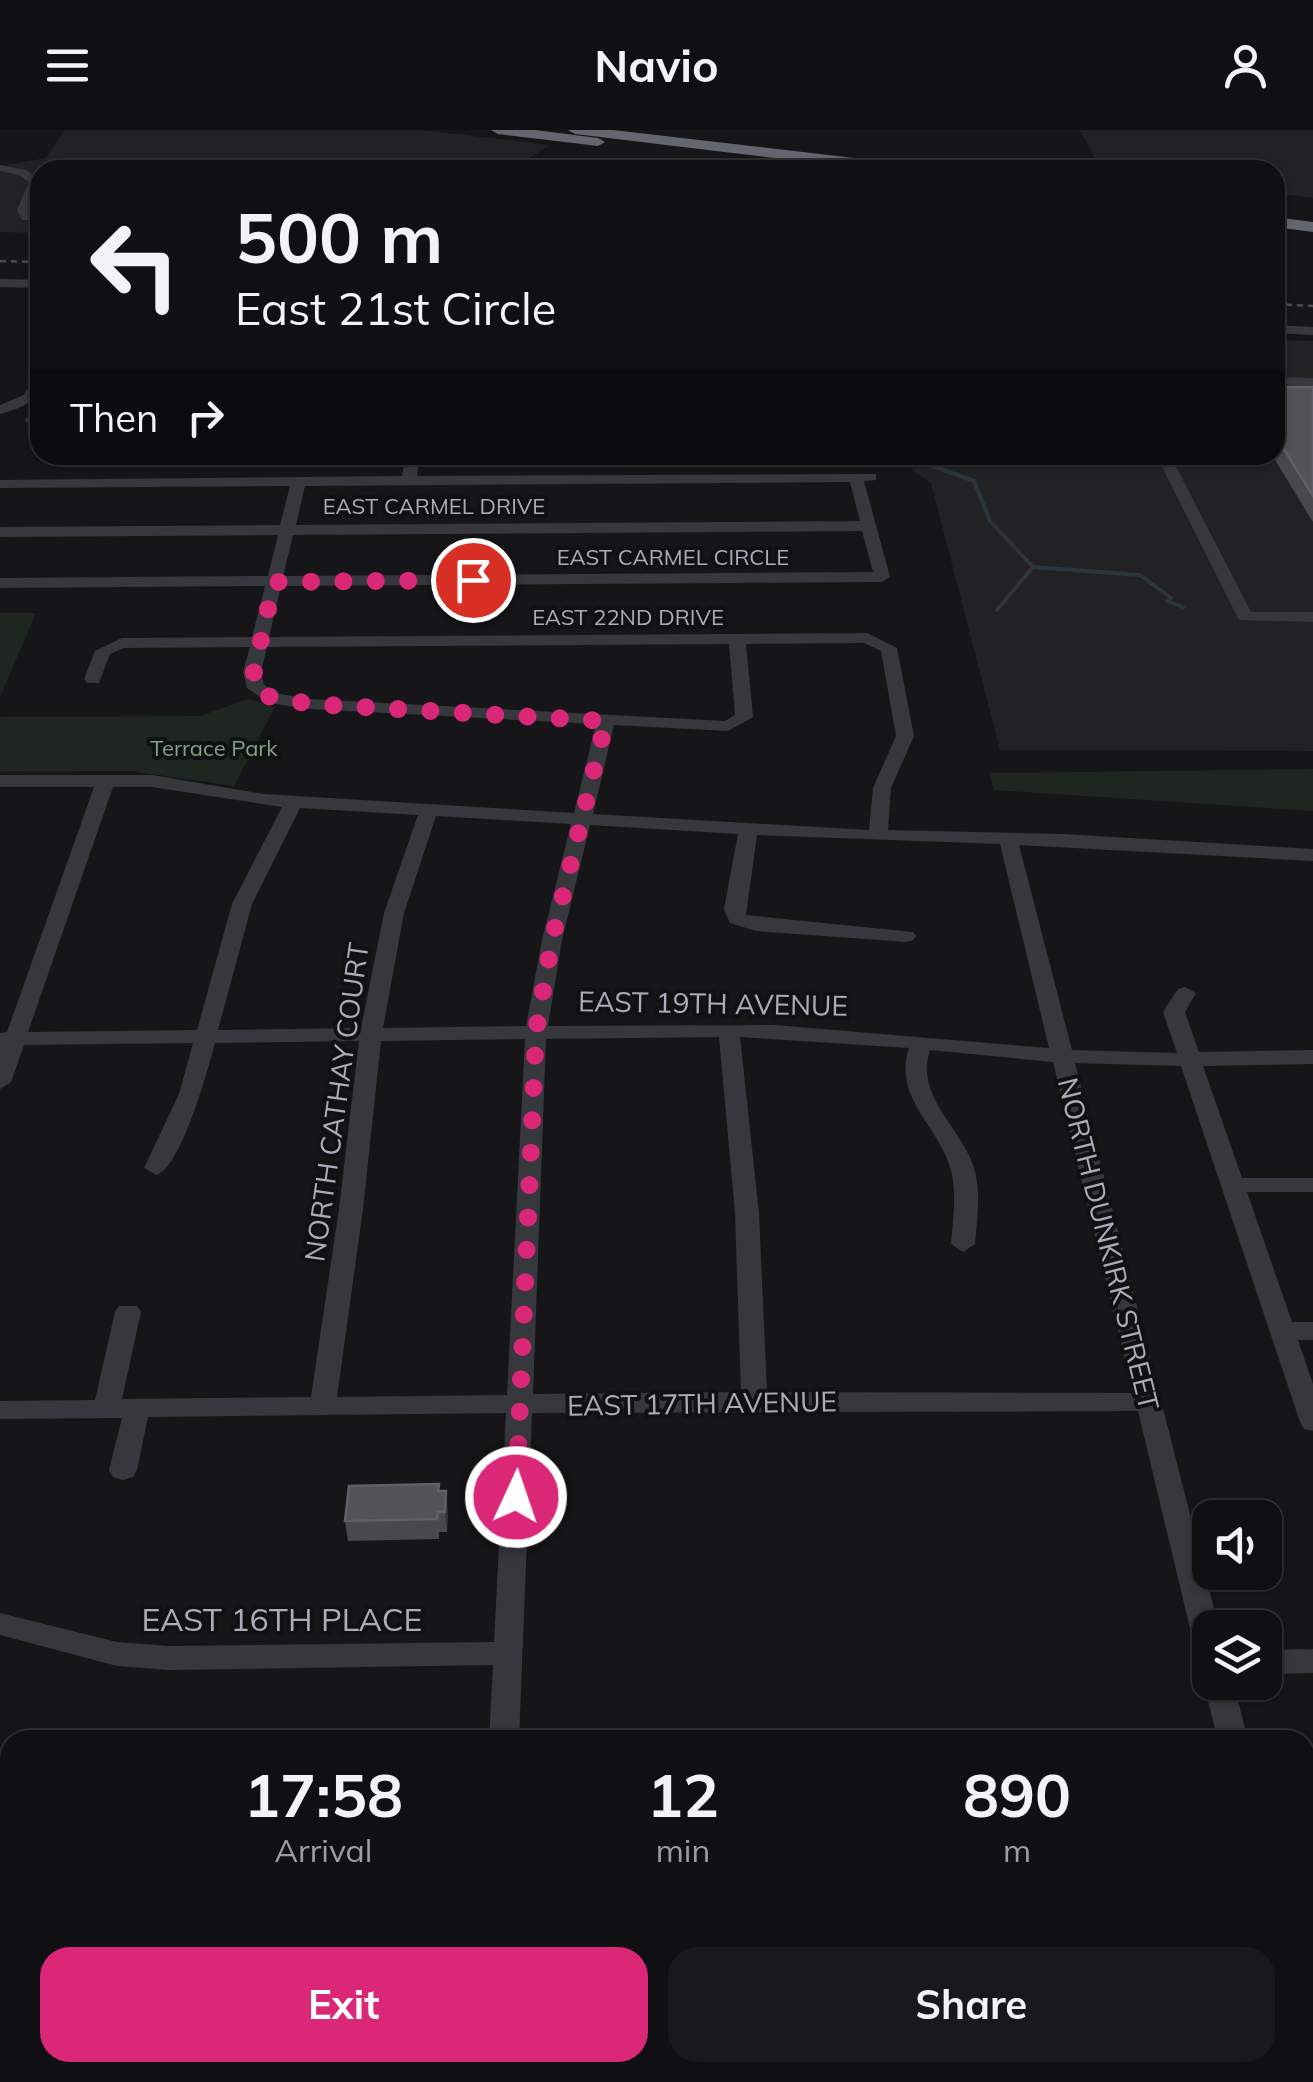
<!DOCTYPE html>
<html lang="en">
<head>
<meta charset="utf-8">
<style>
  body { margin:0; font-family:Mulish,sans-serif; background:#19191b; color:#f1f3f6; height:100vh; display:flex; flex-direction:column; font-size:38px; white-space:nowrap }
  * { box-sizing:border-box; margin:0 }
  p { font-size:32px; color:#9c9d9f }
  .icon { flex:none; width:55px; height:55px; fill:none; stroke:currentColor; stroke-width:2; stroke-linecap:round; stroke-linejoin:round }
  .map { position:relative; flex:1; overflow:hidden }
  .details { position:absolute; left:0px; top:1600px; width:1315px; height:352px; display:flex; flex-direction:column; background:#101012; border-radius:30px 30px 0 0; box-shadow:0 2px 8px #0004,0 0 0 2px #303032 }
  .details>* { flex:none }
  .top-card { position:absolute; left:30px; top:30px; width:1255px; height:305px; border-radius:30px; box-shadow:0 2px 8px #0004,0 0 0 2px #303032; background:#101012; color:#f1f3f6; overflow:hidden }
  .controls { position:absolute; left:1192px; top:1370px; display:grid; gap:20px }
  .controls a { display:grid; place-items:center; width:90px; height:90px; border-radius:20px; background:#101012; box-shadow:0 2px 8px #0004,0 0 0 2px #303032; font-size:50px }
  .pin { position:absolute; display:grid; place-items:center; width:85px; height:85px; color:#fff; margin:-42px; border:5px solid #fff; border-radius:50%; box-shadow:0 2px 10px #0007 }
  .me { position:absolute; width:110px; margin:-55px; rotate:3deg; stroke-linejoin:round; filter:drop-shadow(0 0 8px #0008) }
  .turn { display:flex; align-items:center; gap:35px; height:210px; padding:0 40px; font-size:45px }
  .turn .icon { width:130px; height:130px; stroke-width:2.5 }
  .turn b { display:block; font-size:70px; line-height:85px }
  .then { display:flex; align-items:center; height:95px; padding:0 40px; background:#0003; gap:20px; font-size:38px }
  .eta { display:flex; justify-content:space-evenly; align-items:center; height:170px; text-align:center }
  .eta b { font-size:60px; font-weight:700; line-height:70px }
  .action { display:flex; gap:20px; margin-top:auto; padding:20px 40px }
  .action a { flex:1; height:115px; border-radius:30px; background:#db2777; color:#fff; font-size:40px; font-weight:700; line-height:115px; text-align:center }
  .action a+a { background:#19191b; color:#f1f3f6 }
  header { display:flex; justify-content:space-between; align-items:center; height:130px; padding:0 40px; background:#101012; font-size:45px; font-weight:700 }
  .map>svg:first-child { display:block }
</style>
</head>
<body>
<header><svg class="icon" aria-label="menu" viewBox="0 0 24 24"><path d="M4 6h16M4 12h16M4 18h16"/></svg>Navio<svg class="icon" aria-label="person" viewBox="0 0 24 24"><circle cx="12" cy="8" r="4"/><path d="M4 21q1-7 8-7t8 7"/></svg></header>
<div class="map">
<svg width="1313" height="1952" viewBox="0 0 1313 1952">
  <rect width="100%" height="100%" fill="#161618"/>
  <!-- built -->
  <g fill="#222225">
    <polygon points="64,0 422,0 550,15 511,40 40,40 40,103 0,102 0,36 46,28"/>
    <polygon points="1080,0 1313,0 1313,68 1275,63 1275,40 1101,40"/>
    <polygon points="1275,210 1313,211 1313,621 1000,620 931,353 913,341 909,325 1275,325"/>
  </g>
  <!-- green -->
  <g fill="#1e261f">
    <polygon points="0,483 36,483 0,567"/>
    <polygon points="248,569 275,577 234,656 131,641 0,642 0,587 200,586"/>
    <polygon points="1313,639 1313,681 994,660 990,643"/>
  </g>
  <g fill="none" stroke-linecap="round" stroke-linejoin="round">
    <!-- stream -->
    <g stroke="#2c353c" stroke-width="4">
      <polyline points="27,290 40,288"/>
      <polyline points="918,325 919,331 974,351 990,391 1033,437 1140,445 1171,468 1167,471 1183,477"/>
      <polyline points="997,480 1033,437"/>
    </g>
    <!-- minor -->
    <g fill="#37383d" fill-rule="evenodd">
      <polygon points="0,35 26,40 40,50 29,80 30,90 22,90 17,80 29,52 19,45 0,41"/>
      <polygon points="0,149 40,150 40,158 0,157"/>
      <polygon points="1275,195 1313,197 1313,205 1275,203"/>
      <path d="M40 246C40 273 23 277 0 284V275L24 265 35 247Z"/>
      <polygon points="1275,247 1313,248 1313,256 1275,255"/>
      <path d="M406 325H420L417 346 876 344V350L864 351 890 447 882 452 281 456 269 507 867 503 897 518 914 606 891 658 888 700 1063 704 1313 719V731L1019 715 1072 920 1177 923 1163 882 1178 859 1185 857 1196 863 1185 882 1199 922 1313 920V934L1203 936 1242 1048H1313V1062H1247L1292 1192H1313V1210H1298L1313 1254V1301L1304 1299 1300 1292 1181 936 1075 933 1219 1498H1210V1531L1200 1527 1195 1519 1138 1281 532 1283 519 1610H489L493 1535 168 1540 117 1536 0 1505V1483L117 1512 168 1516 494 1512 506 1283 148 1287 137 1340 133 1347 123 1350 113 1347 109 1340 122 1288 0 1289V1271L95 1270 115 1182 119 1176H137L141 1182 122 1269 311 1267 339 1079 359 911 215 913C208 939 181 1039 156 1045L144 1038 179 964 193 913 24 915 11 952 0 959V903L7 902 94 657H0V645H152L264 664 574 683 596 594 310 579 269 573 247 558 243 542 250 517 124 518 110 524 99 553H87L84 549 95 521 122 508 252 507 265 456 0 458V448L268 446 278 405 0 407V397L280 395 290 356 0 358V350L402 346ZM850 352 860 391 296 395 305 356ZM862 401 873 442 283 446 293 405ZM864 513 881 521 896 606 873 658 869 700 593 684 614 595 728 601 753 587 746 514ZM729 514 735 585 725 591 310 569 280 564 264 555 261 542 267 517ZM113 657H152L282 677 232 774 197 900 28 902ZM300 678 418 685 384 783 361 898 218 900 252 774ZM436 686 571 694 542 810 526 896 383 898 404 783ZM590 695 738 704 724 779 730 793 756 801 906 812 913 810 916 806 913 802 746 785 757 705 1000 714 1049 918 775 895 548 896 562 810ZM719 907 735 1083 741 1262 533 1264 546 909ZM740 907 909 918C893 966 935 993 949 1034 958 1060 953 1088 951 1114L963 1122 975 1114C977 1088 982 1060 973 1035 959 995 915 966 930 920L1053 932 1133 1263 767 1262 759 1083ZM525 909 507 1265 337 1267 363 1079 381 911Z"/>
      <polygon points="1156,325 1170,325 1251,482 1313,482 1313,492 1239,490"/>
      <polygon points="1313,1519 1313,1543 1265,1544 1265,1520"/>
      <polygon points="1210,1543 1210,1552 1233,1552 1248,1610 1218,1610 1203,1552"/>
      <polygon points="10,1744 10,1772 0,1773 0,1745"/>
      <rect x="1305" y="1753" width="8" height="28"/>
      <polygon points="1305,1882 1313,1885 1313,1946 1304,1942"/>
      <rect x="471" y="1942" width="34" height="10"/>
    </g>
    <!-- highway -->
    <g fill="#63666e" fill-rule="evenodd">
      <polygon points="491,0 535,0 598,8 605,12 598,16 498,4"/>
      <polygon points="568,0 613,0 914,35 922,40 875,40 575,4"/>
      <polygon points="1275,87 1313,92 1313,102 1275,97"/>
    </g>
    <!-- rail -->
    <g stroke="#4a4c52" stroke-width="2.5" stroke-dasharray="6 5" stroke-linecap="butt">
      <polyline points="0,131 40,132"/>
      <polyline points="1275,174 1313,176"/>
    </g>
  </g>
  <!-- wall -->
  <g fill="#47494d">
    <polygon points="1275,257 1313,257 1313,392 1272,325 1275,325"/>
    <polygon points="439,1361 448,1381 447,1402 439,1402 439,1409 348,1411 345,1391"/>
  </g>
  <!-- shaded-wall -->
  <polygon fill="#2f3033" points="446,1361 448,1381 447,1402 445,1382"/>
  <!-- building -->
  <g fill="#525359" stroke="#5f6168" stroke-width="2.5">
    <polygon points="1275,257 1313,257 1313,366 1275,305"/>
    <polygon points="439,1354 438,1361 446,1361 445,1382 438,1382 437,1389 345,1391 349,1356"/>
  </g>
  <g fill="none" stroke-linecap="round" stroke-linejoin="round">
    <!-- route -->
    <polyline stroke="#db2777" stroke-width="18" stroke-dasharray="0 32.4" points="473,450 274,452 252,551 267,566 310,574 606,591 552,810 536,901 516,1367"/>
  </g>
  <g text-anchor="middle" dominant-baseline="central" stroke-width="8" stroke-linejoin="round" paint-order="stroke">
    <!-- far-street labels -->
    <g font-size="22" fill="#a8adb8" stroke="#111113">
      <text x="434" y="376">EAST CARMEL DRIVE</text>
      <text x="673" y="427">EAST CARMEL CIRCLE</text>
      <text x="628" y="487">EAST 22ND DRIVE</text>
    </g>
    <!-- far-park labels -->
    <g font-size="22" fill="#7fa381" stroke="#111113">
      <text x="214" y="618">Terrace Park</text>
    </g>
    <!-- street labels -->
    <g font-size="28" fill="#a8adb8" stroke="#111113">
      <text transform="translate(713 873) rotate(1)">EAST 19TH AVENUE</text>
      <text transform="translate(336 972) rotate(-82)">NORTH CATHAY COURT</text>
      <text transform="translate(1109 1114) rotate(76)">NORTH DUNKIRK STREET</text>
      <text transform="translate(702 1273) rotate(-1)">EAST 17TH AVENUE</text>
    </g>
    <!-- near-street labels -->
    <g font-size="32" fill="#a8adb8" stroke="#111113">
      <text x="282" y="1489">EAST 16TH PLACE</text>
    </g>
  </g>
</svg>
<div class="controls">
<a><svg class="icon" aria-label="sound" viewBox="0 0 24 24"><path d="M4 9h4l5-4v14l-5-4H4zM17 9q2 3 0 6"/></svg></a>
<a><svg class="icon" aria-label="layers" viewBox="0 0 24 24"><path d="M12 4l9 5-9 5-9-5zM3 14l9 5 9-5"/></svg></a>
</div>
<div class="pin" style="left:473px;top:450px;background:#d93025"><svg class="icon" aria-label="arrive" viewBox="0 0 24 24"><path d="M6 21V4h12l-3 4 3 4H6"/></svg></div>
<svg class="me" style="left:516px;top:1367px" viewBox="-20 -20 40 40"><circle r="17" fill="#db2777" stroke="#fff" stroke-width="3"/><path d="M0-11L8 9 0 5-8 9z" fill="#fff"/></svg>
<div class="top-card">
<div class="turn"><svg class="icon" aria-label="left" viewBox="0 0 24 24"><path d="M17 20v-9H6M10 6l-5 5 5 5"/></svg><div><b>500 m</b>East 21st Circle</div></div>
<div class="then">Then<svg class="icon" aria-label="right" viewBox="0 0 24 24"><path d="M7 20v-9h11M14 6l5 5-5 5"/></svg></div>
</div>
<section class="details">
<div class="eta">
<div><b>17:58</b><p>Arrival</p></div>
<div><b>12</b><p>min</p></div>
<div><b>890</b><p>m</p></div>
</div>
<div class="action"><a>Exit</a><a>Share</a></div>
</section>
</div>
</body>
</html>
